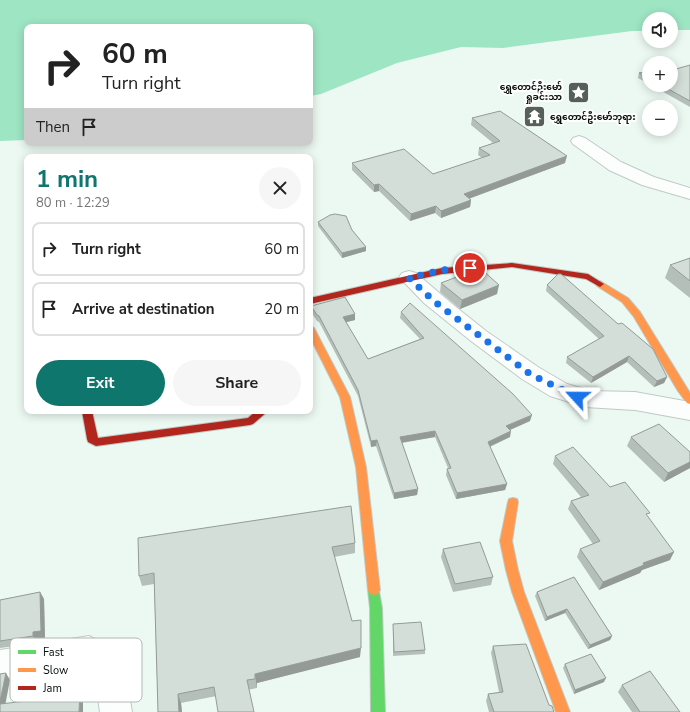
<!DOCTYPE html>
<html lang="en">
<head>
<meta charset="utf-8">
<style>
  body { margin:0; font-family:"Nunito Sans","Noto Sans Myanmar",sans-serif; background:#f6f6f6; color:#222; height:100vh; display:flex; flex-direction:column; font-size:15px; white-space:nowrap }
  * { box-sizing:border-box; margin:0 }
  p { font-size:13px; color:#767676 }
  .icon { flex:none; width:22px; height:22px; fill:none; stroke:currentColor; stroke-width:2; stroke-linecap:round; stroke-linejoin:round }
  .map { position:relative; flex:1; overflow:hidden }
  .panel { position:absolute; left:24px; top:154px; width:289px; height:260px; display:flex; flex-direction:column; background:#fff; border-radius:8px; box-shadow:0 2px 10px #0003 }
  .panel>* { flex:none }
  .guide { position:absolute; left:24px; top:24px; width:289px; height:122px; border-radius:8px; box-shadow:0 2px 10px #0003; background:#fff; color:#222; overflow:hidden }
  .fabs { position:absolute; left:642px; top:12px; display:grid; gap:8px }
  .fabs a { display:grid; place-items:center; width:36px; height:36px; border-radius:50%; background:#fff; box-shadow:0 2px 10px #0003; font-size:20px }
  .pin { position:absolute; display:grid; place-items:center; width:34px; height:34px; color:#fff; margin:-17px; border:2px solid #fff; border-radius:50%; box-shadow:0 1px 4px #0007 }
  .me { position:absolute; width:44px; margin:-22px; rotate:294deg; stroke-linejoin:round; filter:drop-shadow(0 0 3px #0008) }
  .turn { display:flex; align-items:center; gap:14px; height:84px; padding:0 12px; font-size:18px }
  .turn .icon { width:52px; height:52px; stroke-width:2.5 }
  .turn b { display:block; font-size:28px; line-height:34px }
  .then { display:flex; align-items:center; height:38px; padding:0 12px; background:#0003; gap:8px; font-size:15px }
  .round { display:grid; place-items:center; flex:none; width:42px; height:42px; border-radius:21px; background:#f6f6f6 }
  .head { display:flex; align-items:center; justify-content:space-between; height:68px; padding:0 12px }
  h1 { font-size:24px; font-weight:700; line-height:30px; color:#0f766e }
  .button { display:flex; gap:8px; margin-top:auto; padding:8px 12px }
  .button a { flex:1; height:46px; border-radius:24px; background:#0f766e; color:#fff; font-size:16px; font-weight:700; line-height:46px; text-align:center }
  .button a+a { background:#f6f6f6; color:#222 }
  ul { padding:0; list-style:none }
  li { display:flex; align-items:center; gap:12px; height:54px; margin:0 8px 6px; padding:0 4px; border:2px solid #e0e0e0; border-radius:8px }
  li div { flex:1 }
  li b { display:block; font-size:15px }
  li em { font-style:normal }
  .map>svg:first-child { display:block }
</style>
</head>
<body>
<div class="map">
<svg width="690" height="712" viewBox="0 0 690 712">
  <rect width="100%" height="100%" fill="#ecf9f2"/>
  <!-- water -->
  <polygon fill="#9ee5c4" points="0,0 690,0 690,30 671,30 671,19 649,19 649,31 632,31 503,48 461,47 397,63 321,94 310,96 310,27 27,27 27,140 0,141"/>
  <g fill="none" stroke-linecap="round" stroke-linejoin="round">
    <defs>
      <g id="street">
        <polygon points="579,136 585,138 621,162 654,177 690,188 690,199 642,185 609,170 573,144 571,141 573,138"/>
        <polygon points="409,271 416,273 451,303 486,331 538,367 567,384 591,391 635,392 690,402 690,420 635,410 585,407 550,396 522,379 471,341 424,303 399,277 402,273"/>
        <polygon points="89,636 118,651 126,676 132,712 100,712 94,671 86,666 0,680 0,650"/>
      </g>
      <polygon id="fast" points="374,585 378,586 382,608 385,712 371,712 370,608 368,590 370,586"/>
      <g id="slow">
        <polygon points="600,281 628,298 640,312 690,393 690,404 687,403 678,391 634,317 622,302 597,286 596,284 597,282"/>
        <polygon points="310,325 314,328 350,397 366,467 380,590 378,594 374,595 370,594 368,590 356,467 340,397 310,337"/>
        <polygon points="513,498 517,499 518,502 512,541 518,570 524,592 570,712 556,712 512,592 506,570 500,541 508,502 509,499"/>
      </g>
      <g id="jam">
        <polygon points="512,263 588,274 604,284 600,287 586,279 512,267 442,274 310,304 310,298 442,268"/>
        <polygon points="82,411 92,411 98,438 248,418 256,411 268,411 253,424 250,425 96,446 88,442 87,439"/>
      </g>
    </defs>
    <!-- street casing -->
    <use href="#street" stroke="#c0cac5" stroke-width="2"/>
    <!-- fast casing -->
    <use href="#fast" stroke="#c0cac5" stroke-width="2"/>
    <!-- slow casing -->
    <use href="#slow" stroke="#c0cac5" stroke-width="2"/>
    <!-- jam casing -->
    <use href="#jam" stroke="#c0cac5" stroke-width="2"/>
    <!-- street -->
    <use href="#street" fill="#fcfefd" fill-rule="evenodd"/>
    <!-- fast -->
    <use href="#fast" fill="#63d668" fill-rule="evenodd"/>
    <!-- slow -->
    <use href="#slow" fill="#ff974d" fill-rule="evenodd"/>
    <!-- jam -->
    <use href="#jam" fill="#b3261e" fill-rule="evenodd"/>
  </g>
  <!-- wall -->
  <g fill="#b5bfba">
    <polygon points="690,65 690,107 651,85 671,85"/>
    <polygon points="649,71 649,84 638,78 639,73"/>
    <polygon points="472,118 565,163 470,198 471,200 470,207 441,218 435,213 410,221 379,191 374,192 352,170 352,163 433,174 482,158 478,155 479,148 493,143 471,125"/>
    <polygon points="318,222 352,230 366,247 366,251 342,258 318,226"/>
    <polygon points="690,258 690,298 665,278 670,265"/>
    <polygon points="441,283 497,294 460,309 440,292"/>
    <polygon points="547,285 667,377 664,383 654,387 627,362 591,383 566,363 567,357 599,339 546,291"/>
    <polygon points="311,306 355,320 346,322 368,359 420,339 400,318 401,312 530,421 510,430 510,437 490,447 507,484 505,490 456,499 446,475 447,469 448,468 435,437 402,443 418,489 417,495 394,499 376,446 371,447 358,396 319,322 317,321 311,312"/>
    <polygon points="631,437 690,452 690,468 664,482 627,446"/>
    <polygon points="555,456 610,487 648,517 670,560 642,570 640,573 599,590 577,557 580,549 593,544 568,509 571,501 581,497 553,464"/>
    <polygon points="355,543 355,553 334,557 360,657 257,683 257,688 181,703 182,712 158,712 154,584 142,586 139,576"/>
    <polygon points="443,549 493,577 491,585 453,592 441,557"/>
    <polygon points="574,577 612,636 610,640 588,649 565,613 545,621 535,596 537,592"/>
    <polygon points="40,592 44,599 45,638 37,639 37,643 0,648 0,600"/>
    <polygon points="393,624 425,650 425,654 393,656"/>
    <polygon points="493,646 549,705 554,712 489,712 486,701 488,694 499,692 491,653"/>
    <polygon points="565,664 604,682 574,694 563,668"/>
    <polygon points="622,685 680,712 632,712 618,692"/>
  </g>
  <!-- shaded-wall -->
  <g fill="#949b97">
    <polygon points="567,156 565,163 463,201 464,194"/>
    <polygon points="379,184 379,191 374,192 374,185"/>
    <polygon points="471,200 470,207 441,218 441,211"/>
    <polygon points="436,206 435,213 410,221 411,214"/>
    <polygon points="366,247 366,251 342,258 342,253"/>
    <polygon points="499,285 497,294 460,309 462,300"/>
    <polygon points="355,314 355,320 343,323 343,317"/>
    <polygon points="629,356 627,362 591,383 593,377"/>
    <polygon points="667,377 664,383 654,387 657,381"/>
    <polygon points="532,415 530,421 505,432 506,426"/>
    <polygon points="435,431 435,437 399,443 400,437"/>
    <polygon points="511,431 510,437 486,448 488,442"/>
    <polygon points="377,440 376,446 371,447 371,441"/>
    <polygon points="690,462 690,468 664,482 668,473"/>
    <polygon points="507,484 505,490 456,499 457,493"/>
    <polygon points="418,489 417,495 394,499 394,493"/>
    <polygon points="674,552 670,560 642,570 640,573 599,590 603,582 643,563"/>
    <polygon points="40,592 44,599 45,638 37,639 37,643 33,636 33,632"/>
    <polygon points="567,609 565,613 545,621 547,617"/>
    <polygon points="612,636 610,640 588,649 590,645"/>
    <polygon points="361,648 360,657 257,683 257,688 255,674"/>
    <polygon points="6,673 10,680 4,711 0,705 0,701"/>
    <polygon points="606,678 604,682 574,694 575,690"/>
    <polygon points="80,692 83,699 83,712 79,712"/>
    <polygon points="178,694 181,703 182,712 179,712"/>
  </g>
  <!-- building -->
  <g fill="#d3ded8" stroke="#949b97">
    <polygon points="690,65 690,101 661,85 671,85 671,66 676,69"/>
    <polygon points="649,71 649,78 639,73"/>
    <polygon points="500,111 567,156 464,194 471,200 441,211 436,206 411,214 379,184 374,185 352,163 404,149 433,174 490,155 479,148 500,141 472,118"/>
    <polygon points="335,214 346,216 352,230 366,247 342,253 318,222 330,215"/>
    <polygon points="690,258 690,281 670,265"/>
    <polygon points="480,268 499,285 462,300 441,283"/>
    <polygon points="558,274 561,274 618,324 622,323 653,349 667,377 657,381 629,356 593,377 567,357 604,336 547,285"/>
    <polygon points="345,297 355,314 343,317 368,359 424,338 401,312 410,303 513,394 532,415 506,426 511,431 488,442 507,484 457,493 447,469 451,468 435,431 400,437 418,489 394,493 377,440 371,441 358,390 319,316 317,315 311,306"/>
    <polygon points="659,424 690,452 690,462 668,473 631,437"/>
    <polygon points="573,447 610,487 625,482 650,513 646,514 674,552 643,563 644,565 603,582 580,549 600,541 571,501 589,495 555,456"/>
    <polygon points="351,506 355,543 332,547 352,621 361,620 361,648 255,674 255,679 247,680 254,712 218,712 214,687 178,694 179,712 158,712 154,573 139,576 138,538"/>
    <polygon points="480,542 493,577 455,584 443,549"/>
    <polygon points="574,577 612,636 590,645 567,609 547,617 537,592"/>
    <polygon points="40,592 41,631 33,632 33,636 0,641 0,600"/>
    <polygon points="421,622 425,650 394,652 393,624"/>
    <polygon points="526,644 549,705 552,706 554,712 494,712 488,694 503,692 493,646"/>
    <polygon points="591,654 606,678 575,690 565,664"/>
    <polygon points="650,671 680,712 640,712 622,685"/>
    <polygon points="6,673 0,701 0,674"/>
    <polygon points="80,692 79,712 0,712 0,704 35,700"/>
  </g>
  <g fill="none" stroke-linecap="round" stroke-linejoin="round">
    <!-- route -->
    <polyline stroke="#1a73e8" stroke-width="7" stroke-dasharray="0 12.6" points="470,268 442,270 409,278 435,302 530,374 577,397"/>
  </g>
  <!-- icons -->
  <defs>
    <symbol id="sight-square" viewBox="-11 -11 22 22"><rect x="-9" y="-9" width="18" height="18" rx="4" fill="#56605b" stroke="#fff"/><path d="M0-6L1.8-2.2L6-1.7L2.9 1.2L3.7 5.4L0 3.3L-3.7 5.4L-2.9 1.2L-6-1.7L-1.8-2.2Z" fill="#fff"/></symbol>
    <symbol id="temple-square" viewBox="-11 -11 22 22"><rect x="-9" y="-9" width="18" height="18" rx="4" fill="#56605b" stroke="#fff"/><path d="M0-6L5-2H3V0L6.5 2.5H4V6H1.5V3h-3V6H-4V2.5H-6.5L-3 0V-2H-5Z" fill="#fff"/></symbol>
  </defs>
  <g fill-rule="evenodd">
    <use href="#sight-square" x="566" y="80" width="25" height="25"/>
    <use href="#temple-square" x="522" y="104" width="25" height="25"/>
  </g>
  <g text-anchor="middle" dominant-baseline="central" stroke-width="4" stroke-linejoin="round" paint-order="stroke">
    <!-- far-poi labels -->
    <g font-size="9" font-weight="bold" fill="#060e0a" stroke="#fff" text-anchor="end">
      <text x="562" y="87">ရွှေတောင်ဦးမော်<tspan x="562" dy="10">ရှုခင်းသာ</tspan></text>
      <text x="550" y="117" text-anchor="start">ရွှေတောင်ဦးမော်ဘုရား</text>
    </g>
  </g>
  <!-- legend -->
  <rect x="10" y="638" width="132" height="64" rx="6" fill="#fff" stroke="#b4b7b6" stroke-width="1"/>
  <rect x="18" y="650" width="18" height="4" fill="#63d668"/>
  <rect x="18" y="668" width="18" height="4" fill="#ff974d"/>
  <rect x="18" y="686" width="18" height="4" fill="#b3261e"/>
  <g font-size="11" fill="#060e0a">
    <text x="43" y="656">Fast</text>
    <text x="43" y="674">Slow</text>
    <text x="43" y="692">Jam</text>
  </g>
</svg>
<div class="fabs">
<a><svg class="icon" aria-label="sound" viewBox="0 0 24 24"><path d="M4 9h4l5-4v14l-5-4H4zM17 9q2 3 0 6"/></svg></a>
<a>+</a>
<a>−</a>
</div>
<div class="pin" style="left:470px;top:268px;background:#d93025"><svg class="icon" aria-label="arrive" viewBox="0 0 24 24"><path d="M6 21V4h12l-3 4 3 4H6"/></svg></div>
<svg class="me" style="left:577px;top:397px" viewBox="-20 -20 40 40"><path d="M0-17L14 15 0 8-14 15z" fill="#1a73e8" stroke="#fff" stroke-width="4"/></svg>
<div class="guide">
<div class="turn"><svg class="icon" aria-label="right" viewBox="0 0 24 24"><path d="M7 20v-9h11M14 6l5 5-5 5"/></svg><div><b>60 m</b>Turn right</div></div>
<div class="then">Then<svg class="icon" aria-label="arrive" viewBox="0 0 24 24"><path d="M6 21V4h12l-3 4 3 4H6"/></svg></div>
</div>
<section class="panel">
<div class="head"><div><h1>1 min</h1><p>80 m · 12:29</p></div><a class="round"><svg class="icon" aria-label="close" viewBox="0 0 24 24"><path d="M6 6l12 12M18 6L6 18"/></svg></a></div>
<ul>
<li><svg class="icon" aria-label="right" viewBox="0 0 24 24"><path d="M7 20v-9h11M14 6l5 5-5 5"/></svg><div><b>Turn right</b></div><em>60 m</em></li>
<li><svg class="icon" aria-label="arrive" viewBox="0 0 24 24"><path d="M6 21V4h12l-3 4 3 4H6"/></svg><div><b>Arrive at destination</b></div><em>20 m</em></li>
</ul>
<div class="button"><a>Exit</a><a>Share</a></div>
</section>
</div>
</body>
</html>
